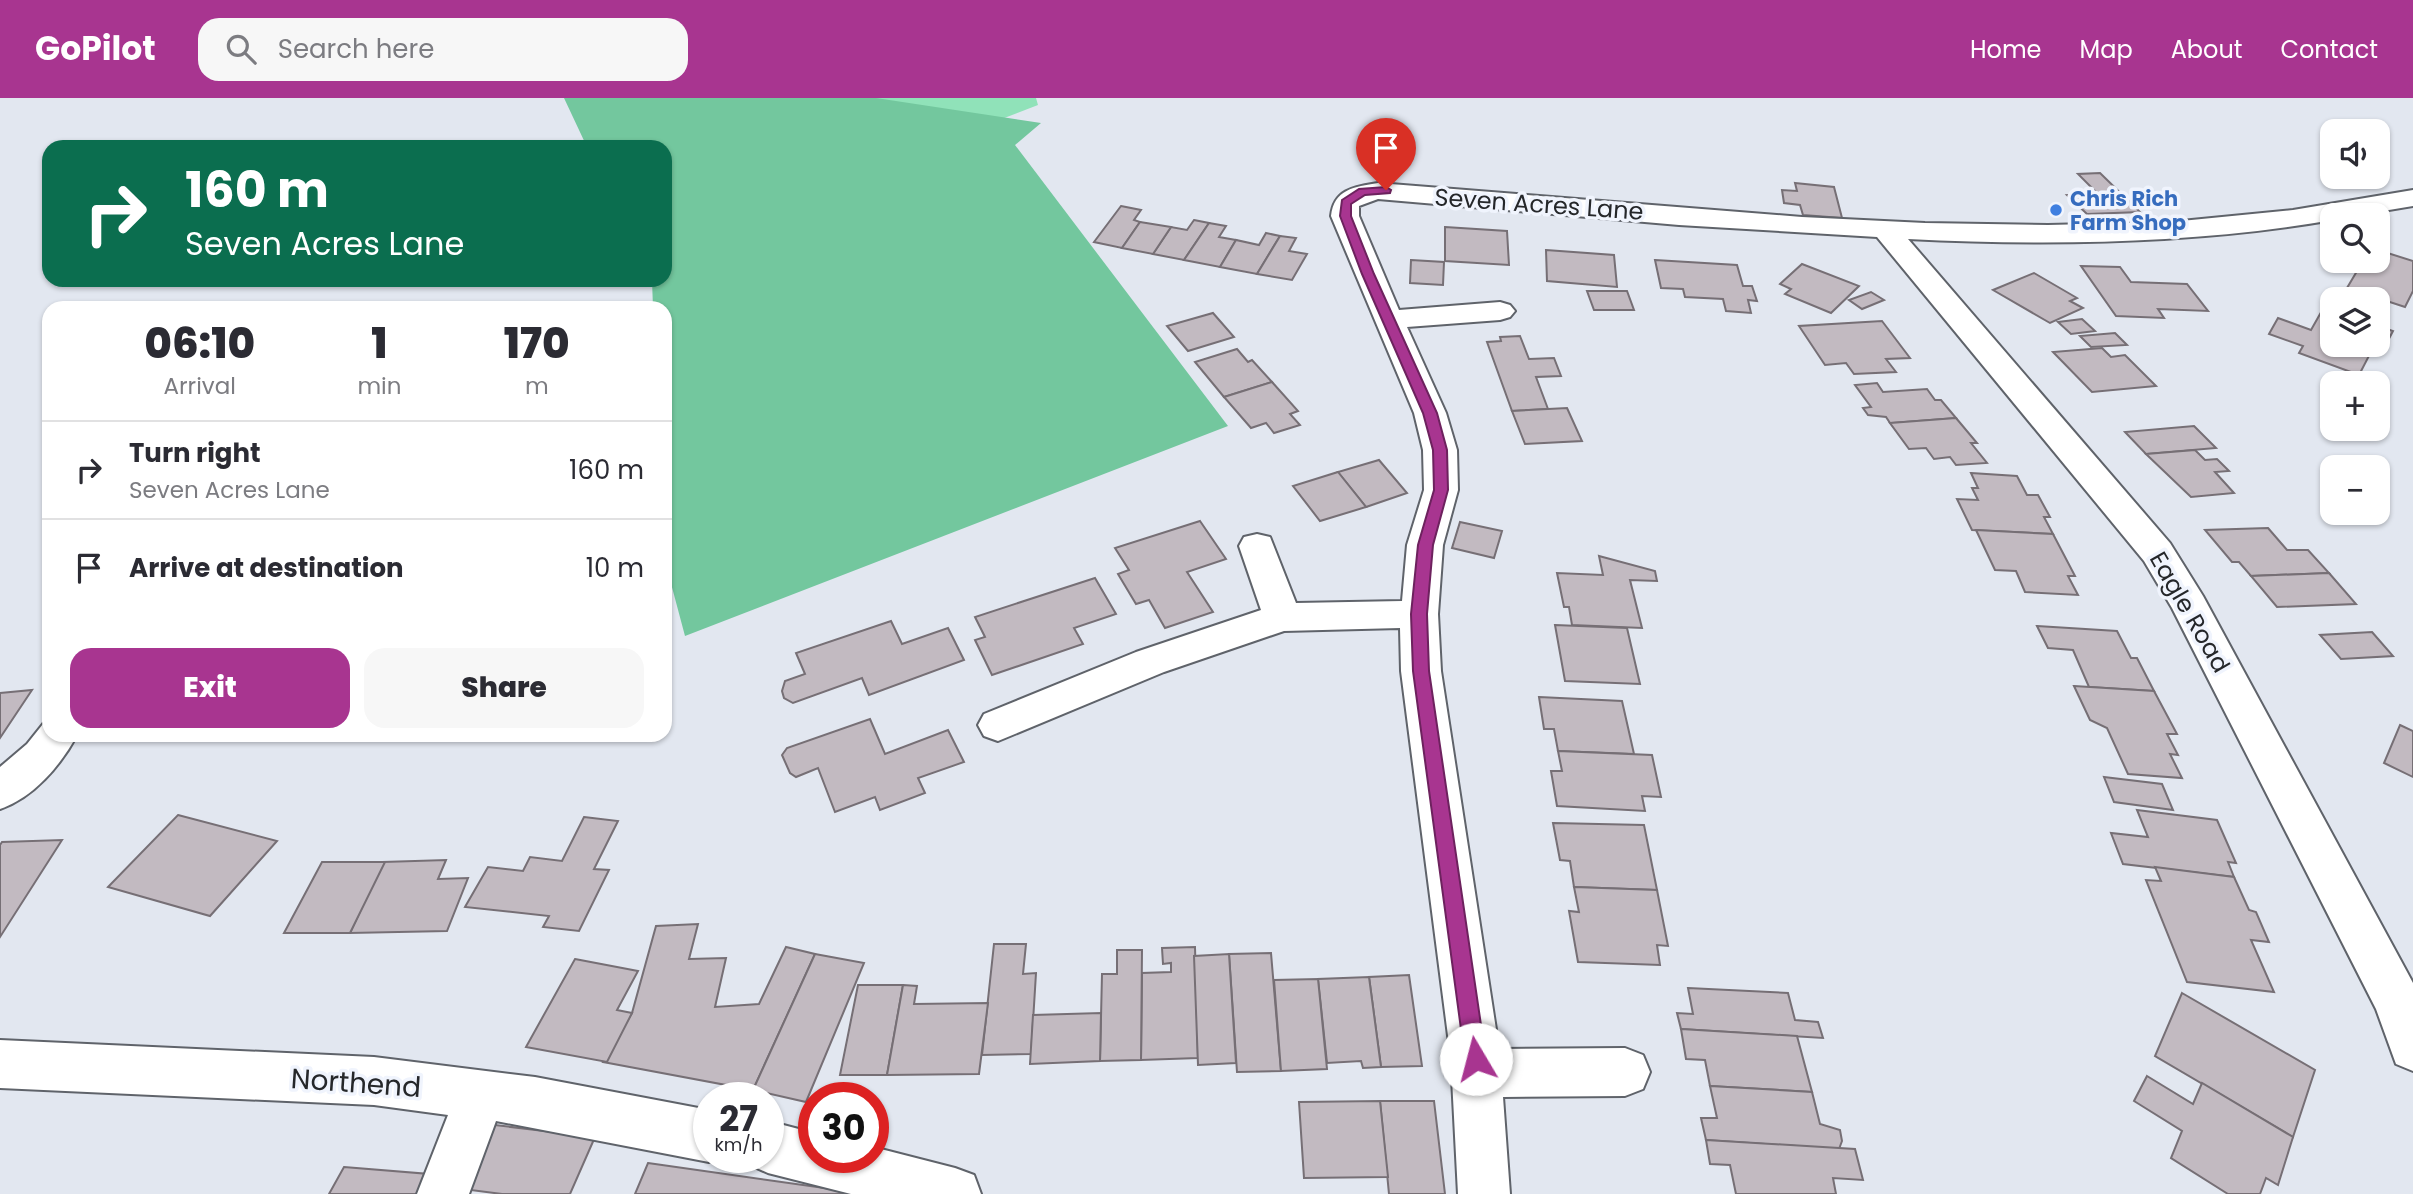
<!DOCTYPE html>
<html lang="en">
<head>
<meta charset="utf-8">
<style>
  body { margin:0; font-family:Poppins,sans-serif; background:#f7f7f7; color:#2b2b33; height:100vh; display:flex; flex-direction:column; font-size:26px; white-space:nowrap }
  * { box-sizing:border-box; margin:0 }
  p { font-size:23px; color:#7c7c81 }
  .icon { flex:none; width:38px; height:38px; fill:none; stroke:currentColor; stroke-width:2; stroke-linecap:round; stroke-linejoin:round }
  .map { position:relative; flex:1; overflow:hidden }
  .sheet { position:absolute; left:42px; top:203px; width:630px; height:441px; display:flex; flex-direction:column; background:#fff; border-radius:21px; box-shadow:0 2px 5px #0004 }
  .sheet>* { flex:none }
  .hud { position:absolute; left:42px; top:42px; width:630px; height:147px; border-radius:21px; box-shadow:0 2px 5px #0004; background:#0b6e4f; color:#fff; overflow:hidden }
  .tools { position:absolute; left:2320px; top:21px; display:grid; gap:14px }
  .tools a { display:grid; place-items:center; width:70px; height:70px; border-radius:14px; background:#fff; box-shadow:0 2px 5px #0004; font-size:35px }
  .speed { position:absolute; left:693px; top:984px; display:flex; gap:14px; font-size:35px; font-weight:700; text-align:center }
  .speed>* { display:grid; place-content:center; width:91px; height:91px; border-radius:50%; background:#fff; box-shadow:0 2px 5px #0004; line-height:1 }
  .speed small { font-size:18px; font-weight:400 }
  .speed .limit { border:10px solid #d22; background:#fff; color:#111 }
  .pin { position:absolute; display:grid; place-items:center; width:60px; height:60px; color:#fff; margin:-72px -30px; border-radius:50% 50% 50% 0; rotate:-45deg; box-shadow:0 0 7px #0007 }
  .pin .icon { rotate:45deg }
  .me { position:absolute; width:77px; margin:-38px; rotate:352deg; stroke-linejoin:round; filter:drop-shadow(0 0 5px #0008) }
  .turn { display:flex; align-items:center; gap:24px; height:147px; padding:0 28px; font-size:32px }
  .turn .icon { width:91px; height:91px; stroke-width:2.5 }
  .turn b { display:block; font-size:49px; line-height:60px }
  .eta { display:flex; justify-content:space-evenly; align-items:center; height:119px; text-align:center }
  .eta b { font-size:42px; font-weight:800; line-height:49px }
  .button { display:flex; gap:14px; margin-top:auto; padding:14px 28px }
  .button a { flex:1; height:80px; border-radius:21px; background:#a83590; color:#fff; font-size:28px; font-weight:800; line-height:80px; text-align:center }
  .button a+a { background:#f7f7f7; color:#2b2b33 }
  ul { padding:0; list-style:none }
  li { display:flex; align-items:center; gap:21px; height:98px; padding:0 28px; border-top:2px solid #e1e1e2 }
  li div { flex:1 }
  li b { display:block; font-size:26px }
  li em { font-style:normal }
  header { display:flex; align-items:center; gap:42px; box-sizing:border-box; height:98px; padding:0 35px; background:#a83590; color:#fff }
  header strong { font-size:33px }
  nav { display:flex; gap:38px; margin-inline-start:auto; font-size:24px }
  .search { width:490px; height:63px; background:#f7f7f7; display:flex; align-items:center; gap:18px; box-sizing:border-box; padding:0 24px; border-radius:21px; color:#7c7c81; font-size:26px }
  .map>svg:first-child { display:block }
</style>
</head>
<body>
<header>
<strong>GoPilot</strong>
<div class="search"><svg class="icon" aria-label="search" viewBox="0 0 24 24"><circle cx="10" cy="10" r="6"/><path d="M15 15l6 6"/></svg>Search here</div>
<nav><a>Home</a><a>Map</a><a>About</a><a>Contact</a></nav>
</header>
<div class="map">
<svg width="2413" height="1096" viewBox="0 0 2413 1096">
  <rect width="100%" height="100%" fill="#e2e7f0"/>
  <!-- green -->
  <polygon fill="#90e2b9" points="866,0 1036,0 1038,7 999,22"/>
  <!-- forest -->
  <polygon fill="#73c79e" points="564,0 876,0 1041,25 1015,47 1228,328 685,538 665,463 665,210 653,210 652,182 665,182 665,49 587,49"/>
  <!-- building -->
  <g fill="#c2bac1" stroke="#766f75" stroke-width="2">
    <polygon points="2100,75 2140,114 2087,116 2067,97 2097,95 2078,76"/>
    <polygon points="1795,85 1834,89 1842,120 1803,117 1800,107 1784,105 1782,92 1797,93"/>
    <polygon points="1121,108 1141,112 1134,122 1140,124 1122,150 1094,144"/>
    <polygon points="1194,122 1209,125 1184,162 1153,156 1171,129 1187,132"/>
    <polygon points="1140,124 1171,129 1153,156 1122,150"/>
    <polygon points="1209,125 1226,128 1219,139 1236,142 1220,169 1184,162"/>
    <polygon points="1445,129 1507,133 1509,167 1445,163"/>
    <polygon points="1266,135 1280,138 1257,176 1220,169 1236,142 1259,147"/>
    <polygon points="1280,138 1296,140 1289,153 1307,156 1292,182 1257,176"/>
    <polygon points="1546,152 1614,157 1617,189 1547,183"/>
    <polygon points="2378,152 2413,163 2413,193 2405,209 2347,190 2363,163 2378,163"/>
    <polygon points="1411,162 1444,164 1443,187 1410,185"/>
    <polygon points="1655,162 1737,167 1743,188 1752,188 1757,203 1748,202 1751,215 1726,213 1723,201 1685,199 1683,191 1661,190"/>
    <polygon points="1802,166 1859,188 1831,215 1785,196 1791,191 1780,186"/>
    <polygon points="2081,168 2120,169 2131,184 2187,186 2208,213 2158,211 2164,220 2116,218"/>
    <polygon points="2034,175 2077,200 2070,203 2083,210 2050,225 1993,192"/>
    <polygon points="1587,193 1627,193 1634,212 1594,212"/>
    <polygon points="1871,194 1884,202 1862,211 1849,202"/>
    <polygon points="2324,209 2333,212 2333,247 2378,247 2378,228 2393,233 2382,254 2373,250 2359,277 2299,255 2303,248 2269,236 2278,220 2311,232"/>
    <polygon points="1213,215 1234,239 1188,253 1167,228"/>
    <polygon points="2082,221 2095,233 2071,236 2058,224"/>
    <polygon points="1882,223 1910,260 1886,261 1896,274 1854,276 1846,265 1825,267 1799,228"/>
    <polygon points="2115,235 2127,247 2091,249 2080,238"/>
    <polygon points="1520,238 1529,261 1554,260 1561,278 1536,279 1548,311 1512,313 1487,244 1501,243 1500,239"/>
    <polygon points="2102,250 2111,259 2125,257 2156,288 2092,294 2053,254"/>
    <polygon points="1237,251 1248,264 1252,262 1272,284 1224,299 1195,264"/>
    <polygon points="1272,284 1298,313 1290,316 1300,327 1274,335 1266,325 1251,330 1224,299"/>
    <polygon points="1877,285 1883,294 1927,291 1935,302 1941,302 1956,320 1890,325 1886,319 1868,317 1863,310 1871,309 1855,287"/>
    <polygon points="1567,310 1582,343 1525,346 1512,313"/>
    <polygon points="1956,320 1977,345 1971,345 1987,365 1956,367 1950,359 1934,361 1926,350 1909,351 1890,325"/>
    <polygon points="2194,328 2216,350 2146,356 2125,334"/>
    <polygon points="2195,352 2205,362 2217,361 2229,373 2215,374 2234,395 2191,399 2146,356"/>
    <polygon points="1379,362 1407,395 1366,409 1338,374"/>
    <polygon points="1338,374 1366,409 1320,423 1293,388"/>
    <polygon points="1971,375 2017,378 2027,397 2038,397 2050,419 2044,419 2053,436 1972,432 1957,401 1978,402 1972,390 1978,390"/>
    <polygon points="1200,423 1226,461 1187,474 1213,514 1165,530 1149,502 1136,506 1118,476 1129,472 1115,450"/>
    <polygon points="1460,424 1502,433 1494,460 1452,450"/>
    <polygon points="2268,430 2287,452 2308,452 2329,475 2251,478 2239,464 2232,464 2205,432"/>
    <polygon points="1976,432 2053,436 2075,478 2068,478 2078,497 2025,494 2016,473 1995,472"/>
    <polygon points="1599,458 1655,473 1657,483 1630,482 1642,530 1572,527 1569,509 1564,509 1557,475 1603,477"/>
    <polygon points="2329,475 2356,506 2277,509 2251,478"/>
    <polygon points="1095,480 1116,516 1074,530 1083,546 992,577 975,542 985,539 975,519"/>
    <polygon points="891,523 902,546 948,530 964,562 869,597 862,580 793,605 784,600 782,593 785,583 805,576 796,555"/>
    <polygon points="1555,527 1627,530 1640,586 1565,583"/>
    <polygon points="2037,528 2117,533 2131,560 2137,560 2154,593 2089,589 2073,552 2048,550"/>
    <polygon points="2372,534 2393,558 2341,561 2320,537"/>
    <polygon points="2074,588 2154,593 2177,636 2167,636 2178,657 2170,656 2182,680 2128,676 2107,630 2090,622"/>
    <polygon points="32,592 0,640 0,595"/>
    <polygon points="1539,599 1622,603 1634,656 1558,653 1554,631 1544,631"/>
    <polygon points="870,621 885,656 948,632 964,664 918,680 925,695 880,712 875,699 835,714 818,670 796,679 790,675 782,657 787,650"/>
    <polygon points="2400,627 2413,633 2413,679 2384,665"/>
    <polygon points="1558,653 1652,657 1661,699 1642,698 1645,713 1557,708 1551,673 1562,673"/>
    <polygon points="2104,679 2162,686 2173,712 2114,704"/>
    <polygon points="2137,712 2217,722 2236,765 2228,764 2234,779 2123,766 2111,735 2148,739"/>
    <polygon points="178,717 277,743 210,818 108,789"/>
    <polygon points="584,719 618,723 594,771 609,772 579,833 543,829 549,818 465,809 488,769 523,773 530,759 562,763"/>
    <polygon points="1553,725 1644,727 1657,792 1574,789 1570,763 1560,762"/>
    <polygon points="62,742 0,839 0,747 2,744"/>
    <polygon points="446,762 438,781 468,780 447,833 350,835 383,764"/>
    <polygon points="322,764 385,764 350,835 284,835"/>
    <polygon points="2155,769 2234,779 2249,812 2256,814 2269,844 2251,842 2274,894 2187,884 2146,782 2161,783"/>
    <polygon points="1574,789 1657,792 1668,848 1657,847 1660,867 1578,864 1569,813 1579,814"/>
    <polygon points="698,826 689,861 726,860 715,909 759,906 786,849 815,856 753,992 603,964 632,915 656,828"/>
    <polygon points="994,846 1026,846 1023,876 1036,875 1031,956 982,957"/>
    <polygon points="1195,849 1198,960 1141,962 1142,875 1171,874 1171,865 1163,866 1162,850"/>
    <polygon points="1117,852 1142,852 1141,962 1100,963 1102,876 1117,876"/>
    <polygon points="1271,855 1281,973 1237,974 1229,856"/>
    <polygon points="815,856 864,865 806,1004 753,992"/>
    <polygon points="1229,856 1236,965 1198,967 1194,858"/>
    <polygon points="575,861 638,873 617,912 632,915 607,964 526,949"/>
    <polygon points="1409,877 1422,968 1381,969 1369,879"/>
    <polygon points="1369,879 1381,969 1363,970 1361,963 1327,965 1318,881"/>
    <polygon points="1318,881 1327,971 1281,973 1274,882"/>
    <polygon points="858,887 903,887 887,977 840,977"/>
    <polygon points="903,887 917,888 914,906 988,905 979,976 887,977"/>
    <polygon points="1688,890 1788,895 1795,922 1818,924 1823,940 1681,931 1677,915 1693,916"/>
    <polygon points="2182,895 2315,972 2293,1039 2155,958"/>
    <polygon points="1101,915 1100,963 1030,966 1033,917"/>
    <polygon points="1681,931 1797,938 1812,994 1710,988 1705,962 1686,961"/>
    <polygon points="2147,978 2193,1006 2202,985 2293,1039 2278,1087 2266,1080 2260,1096 2228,1096 2171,1060 2182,1033 2134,1003"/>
    <polygon points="1710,988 1812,994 1820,1026 1840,1032 1842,1043 1839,1051 1706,1042 1701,1020 1717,1020"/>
    <polygon points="1380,1003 1434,1003 1445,1096 1389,1096"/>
    <polygon points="1380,1003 1388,1079 1304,1080 1299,1004"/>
    <polygon points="486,1026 595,1039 570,1096 502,1096 455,1090"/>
    <polygon points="1706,1042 1855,1051 1863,1082 1833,1080 1836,1096 1736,1096 1730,1067 1710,1066"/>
    <polygon points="648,1065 867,1096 635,1096"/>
    <polygon points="344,1069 429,1076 420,1096 329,1096"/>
  </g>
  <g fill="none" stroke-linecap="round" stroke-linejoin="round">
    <defs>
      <g id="minor">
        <path d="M1378 85 1802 119 1925 125 2048 127 2171 124 2293 112 2413 92V108L2359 117H2333V122C2194 146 2048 148 1908 141L2170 445 2203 498 2413 885V973L2396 966 2376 911 2172 510 2144 463 1877 139 1679 127 1378 101 1359 108V118L1399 212 1500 204 1510 207 1515 213 1510 219 1500 222 1407 229 1446 315 1457 352 1458 392 1443 447 1438 516 1441 573 1499 951 1625 950 1643 957 1650 974 1643 991 1625 998 1503 999 1510 1096H1458L1451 961 1401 573 1400 530 1284 533 1164 574 998 643 984 638 978 627 984 616 1136 554 1261 512 1239 448 1244 439 1257 436 1270 439 1296 505 1402 503 1407 447 1424 392 1423 352 1414 315 1331 118C1334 91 1354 89 1378 85Z"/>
        <path d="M49 624V637H77C61 667 33 700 0 711V669L27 646 43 626Z"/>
        <polygon points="0,942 374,959 535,979 709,1012 709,1059 721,1059 709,1064 496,1023 469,1096 417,1096 448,1017 374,1007 0,990"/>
        <polygon points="768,1023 814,1035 814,1059 873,1059 873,1049 955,1070 974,1077 981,1096 851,1096 768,1075 750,1067 746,1059 768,1059"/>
      </g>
    </defs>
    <!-- minor casing -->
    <use href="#minor" stroke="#5f636a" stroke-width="4"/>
    <!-- minor -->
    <use href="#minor" fill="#fff" fill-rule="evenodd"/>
  </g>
  <!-- route -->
  <polygon fill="#a83590" stroke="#6d225e" stroke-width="2" points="1386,89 1391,92 1390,95 1365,97 1351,106 1351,118 1374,176 1437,315 1447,352 1448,392 1433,447 1427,516 1429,573 1486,961 1483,968 1476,971 1468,968 1465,961 1413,573 1411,516 1418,447 1434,392 1433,352 1423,315 1362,176 1340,118 1342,102 1359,91"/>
  <!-- markers -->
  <circle fill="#3f7fe0" stroke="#f0f4fd" stroke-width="2.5" cx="2056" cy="112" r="7"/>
  <g text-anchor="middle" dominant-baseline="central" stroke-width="7" stroke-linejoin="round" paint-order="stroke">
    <!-- far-shop labels -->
    <g font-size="21" font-weight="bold" fill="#366cbe" stroke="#f0f4fd" text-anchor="start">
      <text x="2070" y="100">Chris Rich<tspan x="2070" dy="24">Farm Shop</tspan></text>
    </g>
    <!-- street labels -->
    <g font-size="24" fill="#25272a" stroke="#f0f4fd">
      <text transform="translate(1539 106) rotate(4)">Seven Acres Lane</text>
      <text transform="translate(2190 514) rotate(60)">Eagle Road</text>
    </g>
    <!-- near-street labels -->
    <g font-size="28" fill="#25272a" stroke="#f0f4fd">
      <text transform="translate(356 985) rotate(4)">Northend</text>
    </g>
  </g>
</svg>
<div class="tools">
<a><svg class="icon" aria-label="sound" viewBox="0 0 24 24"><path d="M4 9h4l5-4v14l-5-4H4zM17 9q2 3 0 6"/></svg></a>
<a><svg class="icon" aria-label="search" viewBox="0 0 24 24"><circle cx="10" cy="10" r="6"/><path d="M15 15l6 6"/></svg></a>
<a><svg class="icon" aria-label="layers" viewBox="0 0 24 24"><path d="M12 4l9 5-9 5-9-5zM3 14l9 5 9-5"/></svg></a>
<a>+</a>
<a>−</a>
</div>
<div class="speed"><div>27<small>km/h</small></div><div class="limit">30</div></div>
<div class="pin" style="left:1386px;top:92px;background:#d93025"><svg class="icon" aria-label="arrive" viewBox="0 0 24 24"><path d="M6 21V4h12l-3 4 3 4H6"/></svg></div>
<svg class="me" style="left:1476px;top:961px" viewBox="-20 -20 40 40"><circle r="19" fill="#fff"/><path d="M0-13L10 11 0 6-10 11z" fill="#a83590"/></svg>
<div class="hud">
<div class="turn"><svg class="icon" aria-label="right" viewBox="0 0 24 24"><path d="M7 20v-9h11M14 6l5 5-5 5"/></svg><div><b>160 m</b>Seven Acres Lane</div></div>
</div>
<section class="sheet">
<div class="eta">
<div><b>06:10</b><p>Arrival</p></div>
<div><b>1</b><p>min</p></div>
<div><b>170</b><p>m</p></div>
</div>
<ul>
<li><svg class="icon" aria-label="right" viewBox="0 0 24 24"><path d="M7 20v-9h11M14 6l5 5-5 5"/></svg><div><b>Turn right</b><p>Seven Acres Lane</p></div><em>160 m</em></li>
<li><svg class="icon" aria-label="arrive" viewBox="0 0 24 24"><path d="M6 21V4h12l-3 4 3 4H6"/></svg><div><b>Arrive at destination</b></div><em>10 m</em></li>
</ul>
<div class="button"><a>Exit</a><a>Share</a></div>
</section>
</div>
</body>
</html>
